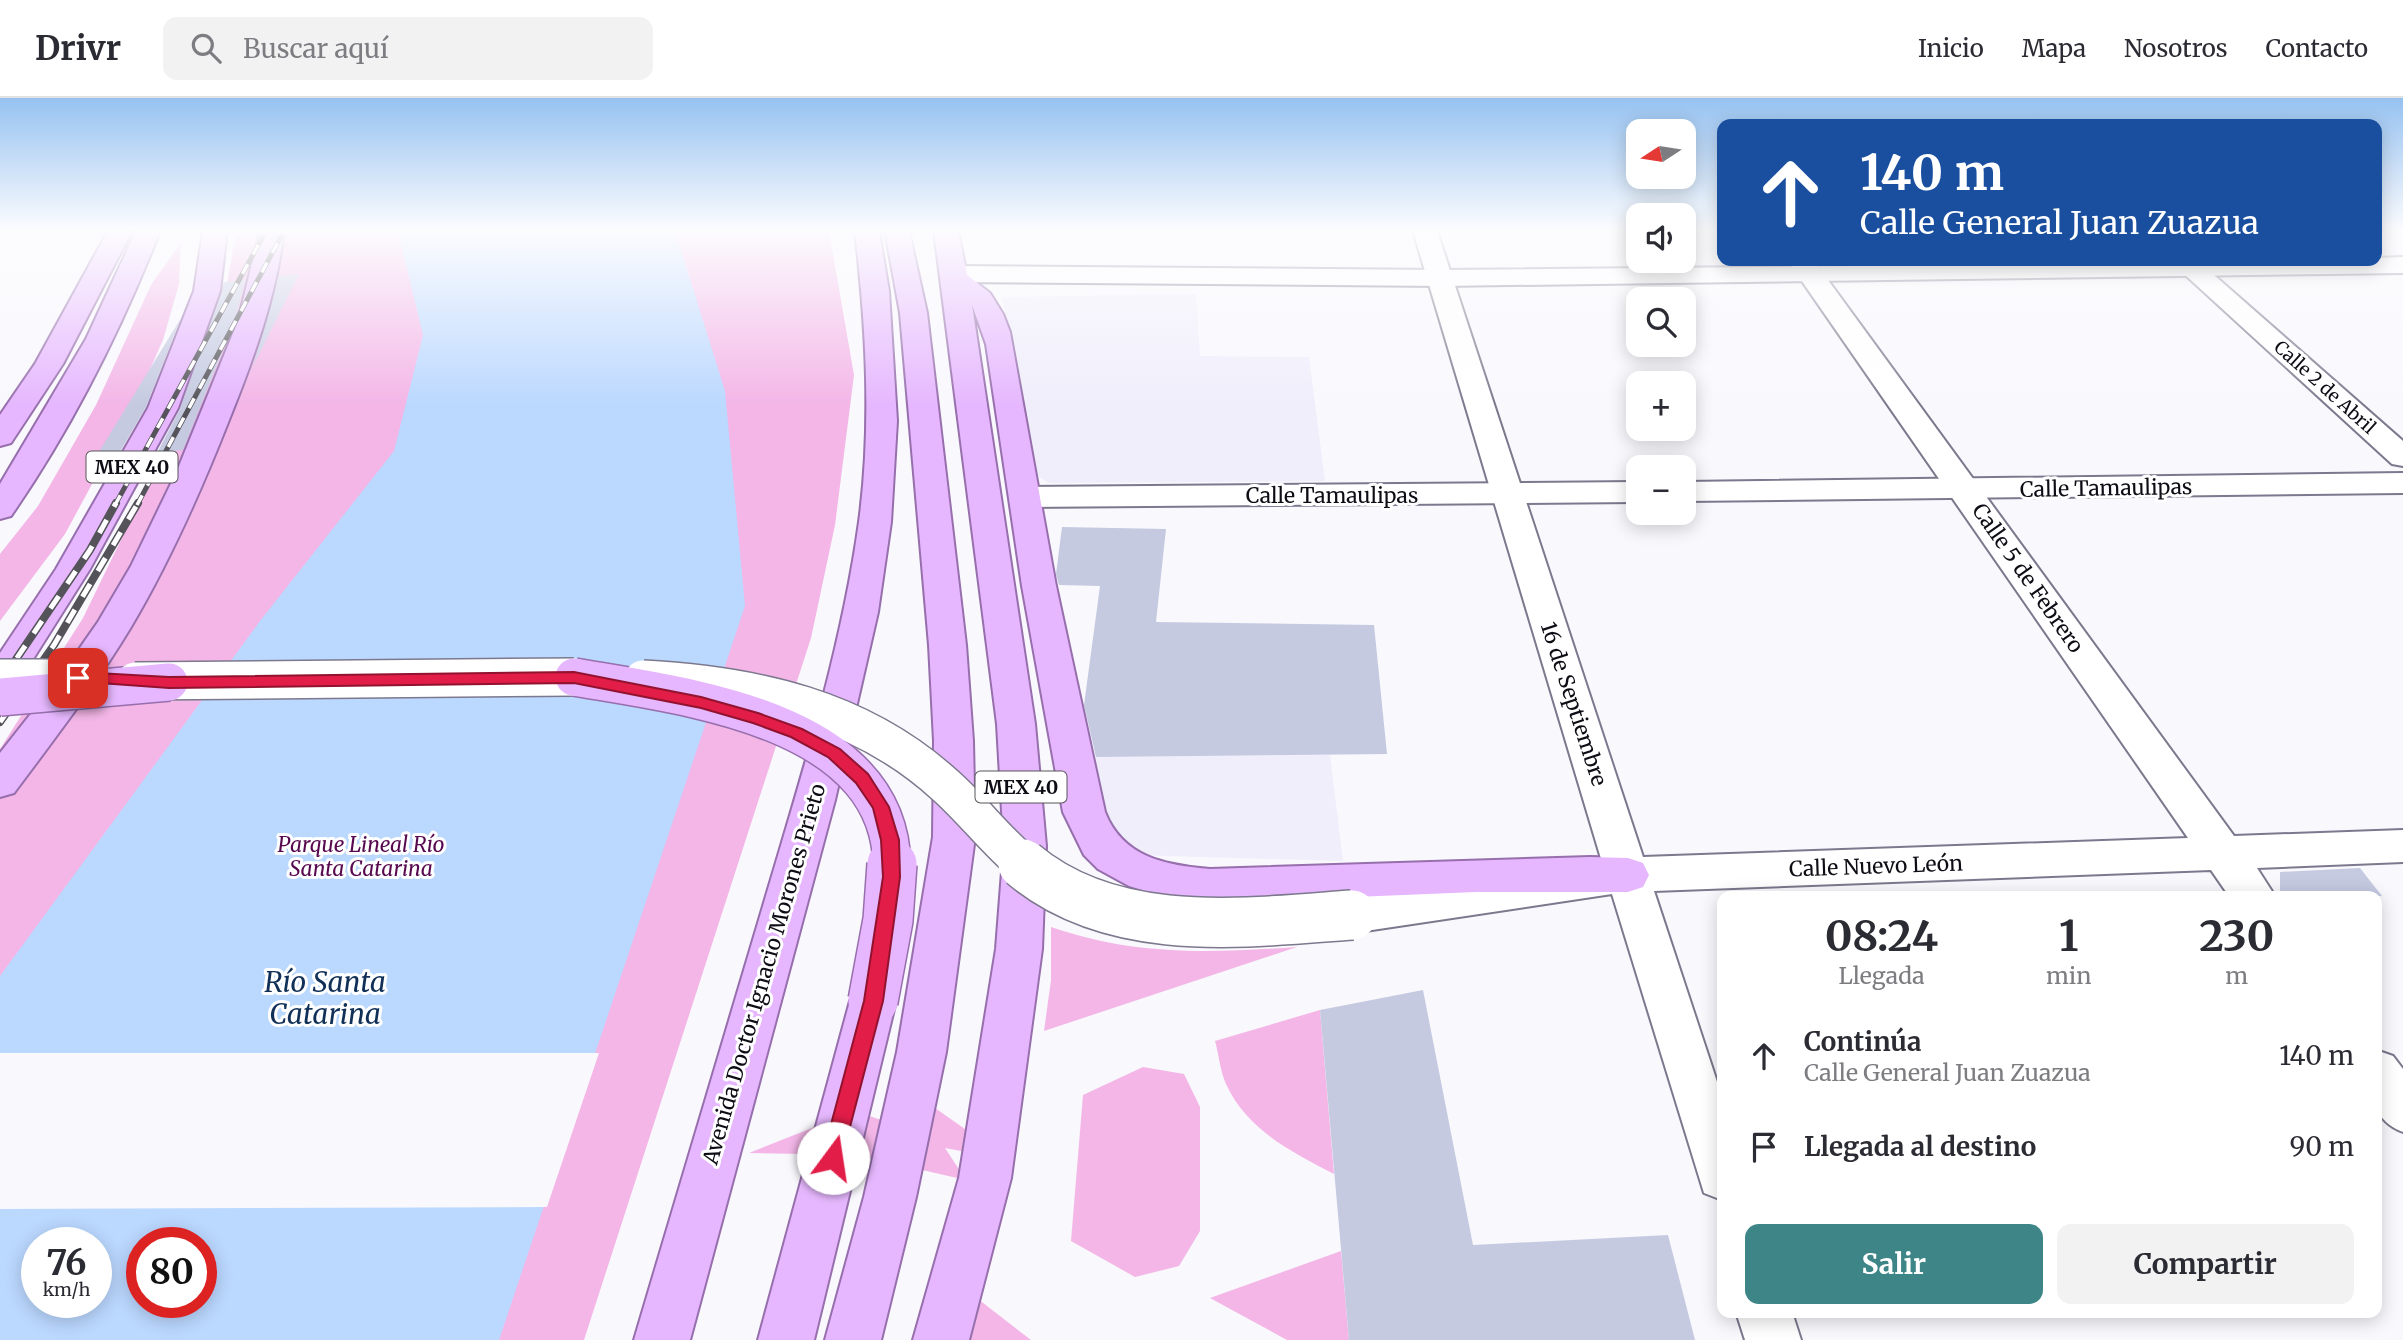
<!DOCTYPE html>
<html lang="es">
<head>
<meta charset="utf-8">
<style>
  body { margin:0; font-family:Merriweather,serif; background:#f2f2f3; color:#2b2b33; height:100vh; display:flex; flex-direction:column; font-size:26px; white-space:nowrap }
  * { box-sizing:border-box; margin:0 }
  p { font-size:23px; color:#7c7c81 }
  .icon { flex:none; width:38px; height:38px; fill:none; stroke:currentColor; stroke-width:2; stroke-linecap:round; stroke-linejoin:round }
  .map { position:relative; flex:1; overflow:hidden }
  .details { position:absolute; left:1717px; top:793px; width:665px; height:427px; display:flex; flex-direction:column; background:#fff; border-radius:14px; box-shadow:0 4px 18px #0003 }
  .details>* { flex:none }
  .top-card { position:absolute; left:1717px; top:21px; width:665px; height:147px; border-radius:14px; box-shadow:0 4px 18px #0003; background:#1a4fa0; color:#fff; overflow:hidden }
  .needle { width:46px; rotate:258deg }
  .buttons { position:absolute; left:1626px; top:21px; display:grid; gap:14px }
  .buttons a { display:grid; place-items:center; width:70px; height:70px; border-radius:14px; background:#fff; box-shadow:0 4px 18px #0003; font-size:35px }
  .speed { position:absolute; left:21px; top:1129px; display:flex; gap:14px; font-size:35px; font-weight:700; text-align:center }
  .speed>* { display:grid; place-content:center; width:91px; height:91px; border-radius:50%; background:#fff; box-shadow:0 4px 18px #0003; line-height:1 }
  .speed small { font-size:18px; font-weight:400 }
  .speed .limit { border:10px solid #d22; background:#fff; color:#111 }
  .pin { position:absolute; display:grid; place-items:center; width:60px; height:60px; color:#fff; margin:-30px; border-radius:14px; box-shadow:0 4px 10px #0006 }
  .me { position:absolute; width:77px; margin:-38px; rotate:14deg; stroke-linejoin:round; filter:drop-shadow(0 0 5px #0008) }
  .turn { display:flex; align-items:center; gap:24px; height:147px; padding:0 28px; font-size:32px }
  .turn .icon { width:91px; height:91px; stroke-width:2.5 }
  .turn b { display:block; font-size:49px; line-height:60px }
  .eta { display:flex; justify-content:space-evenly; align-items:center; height:119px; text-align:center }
  .eta b { font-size:42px; font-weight:700; line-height:49px }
  .action { display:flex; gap:14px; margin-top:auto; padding:14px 28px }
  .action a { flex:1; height:80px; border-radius:14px; background:#3d8586; color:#fff; font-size:28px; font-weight:700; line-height:80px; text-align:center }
  .action a+a { background:#f2f2f3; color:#2b2b33 }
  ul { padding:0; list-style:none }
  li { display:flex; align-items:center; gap:21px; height:91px; padding:0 28px }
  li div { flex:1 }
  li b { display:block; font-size:26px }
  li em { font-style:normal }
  header { display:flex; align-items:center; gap:42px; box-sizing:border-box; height:98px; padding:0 35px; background:#fff; border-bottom:2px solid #e1e1e2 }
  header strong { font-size:33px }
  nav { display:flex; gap:38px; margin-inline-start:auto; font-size:24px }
  .search { width:490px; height:63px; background:#f2f2f3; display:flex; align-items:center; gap:18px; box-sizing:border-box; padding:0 24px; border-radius:14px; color:#7c7c81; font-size:26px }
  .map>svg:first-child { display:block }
</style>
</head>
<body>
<header>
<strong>Drivr</strong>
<div class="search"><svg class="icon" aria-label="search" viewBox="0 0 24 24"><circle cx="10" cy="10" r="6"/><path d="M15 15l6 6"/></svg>Buscar aquí</div>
<nav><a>Inicio</a><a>Mapa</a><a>Nosotros</a><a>Contacto</a></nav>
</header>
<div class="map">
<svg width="2403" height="1242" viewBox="0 0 2403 1242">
  <rect width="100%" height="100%" fill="#f9f8fd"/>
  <!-- built -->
  <g fill="#f0eefb">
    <polygon points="1196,196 1200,258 1309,259 1325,383 1049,385 1036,377 1002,199"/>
    <polygon points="1330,657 1343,763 1132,757 1097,737 1077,659"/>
  </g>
  <!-- green -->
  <g fill="#f3b6e7" fill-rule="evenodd">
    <path d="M236 133H829L854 277 835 427 811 540 584 1242H0V651L83 520 191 298 226 192ZM37 1144H96V1204H37ZM142 1144H201V1204H142Z"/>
    <polygon points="181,144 179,186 163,242 131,314 65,436 0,523 0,456 38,408 96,307 151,187"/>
    <path d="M1051 829C1135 858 1209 855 1297 849L1044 933 1051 882Z"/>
    <path d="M1320 912 1334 1076C1292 1054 1247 1032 1226 986 1220 973 1219 957 1215 943Z"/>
    <polygon points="1143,969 1184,976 1200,1009 1200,1133 1179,1168 1135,1179 1071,1143 1083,997"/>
    <polygon points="935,1010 1009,1062 945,1050 966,1082 856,1057 749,1055 855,1013 916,1034"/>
    <polygon points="1341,1153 1349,1242 1287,1242 1210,1200"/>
    <polygon points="978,1201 1031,1242 970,1242"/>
  </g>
  <!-- water -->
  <path fill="#bbd8ff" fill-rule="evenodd" d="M398 133H675L725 293 745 508 499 1242H0V878L260 523 394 353 423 237ZM37 1144H96V1204H37ZM142 1144H201V1204H142Z"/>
  <!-- pier -->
  <polygon fill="#f9f8fd" points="0,955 599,955 547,1109 0,1111"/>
  <!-- building -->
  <g fill="#c5cae1">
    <polygon points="299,176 253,268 279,178"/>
    <polygon points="245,182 235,222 183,352 157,355 180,311 224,184"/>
    <polygon points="181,220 146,309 117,359 94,362"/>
    <polygon points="1062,429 1166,431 1156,524 1374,527 1387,656 1096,659 1084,607 1100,488 1059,487 1056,476"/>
    <polygon points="2360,770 2382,798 2280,798 2280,774"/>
    <polygon points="1423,892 1473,1147 1668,1137 1695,1242 1349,1242 1320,912"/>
  </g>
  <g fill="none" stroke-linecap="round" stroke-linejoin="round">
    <defs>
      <g id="minor">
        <polygon points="2403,159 2403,175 1442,188 955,184 946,181 942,176 946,171 955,168 1442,172 2376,163 2376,160"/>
        <polygon points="2403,375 2403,395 1684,403 1684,384"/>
        <polygon points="1638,384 1638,404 1025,409 1014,406 1009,399 1014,392 1025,389"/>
      </g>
      <g id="tertiary">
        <polygon points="1413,133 1437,133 1643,759 2188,740 1788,163 1814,163 2234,738 2403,732 2403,764 2257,770 2275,798 2229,798 2211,772 1654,793 1722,999 1722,1102 1704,1095 1612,796 1352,835 1336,830 1330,817 1336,804 1352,799 1602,764"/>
        <polygon points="2170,163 2198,163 2403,343 2403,368 2392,366"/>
        <path d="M2376 952 2393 958 2403 971V1034C2364 1019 2376 987 2376 952Z"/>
        <polygon points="1736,1214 1792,1214 1801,1242 1745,1242"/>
      </g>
      <g id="trunk">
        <polygon points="108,133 132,133 63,266 11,345 0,348 0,317 35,266"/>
        <path d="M136 133H160C121 232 72 330 11 418L0 421V386L86 241Z"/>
        <polygon points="203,133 227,133 220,193 178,310 90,471 13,593 0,597 0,555 56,471 148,310 194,193"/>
        <path d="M260 133H284C276 199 254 260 229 322 201 393 170 463 131 529 96 587 55 640 14 695L0 699V655L59 580 98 524 131 468 177 373 238 223Z"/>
        <path d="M855 133H879L889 193 897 323 891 424 878 514 835 702 690 1242H634C677 1097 720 953 763 808 800 683 841 554 859 424 872 327 866 229 855 133Z"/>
        <polygon points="885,133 909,133 927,215 966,547 973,643 975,739 946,954 916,1099 881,1242 825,1242 864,1099 897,954 933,739 934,643 929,547 900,215"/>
        <path d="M934 133H958L967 177 990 195 1003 216 1010 234 1056 488 1105 714C1123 760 1166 767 1210 771L1590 759 1628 760 1643 765 1649 777 1643 789 1628 794H1476L1210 805 1165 799 1129 788 1098 771 1084 757 1063 714 1022 488 986 246 972 207 1035 626 1046 748 1042 851 1011 1080 969 1242H913L959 1080 996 851 1004 748 997 626Z"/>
        <polygon points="873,883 889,889 896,903 814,1242 758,1242 850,903 857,889"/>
      </g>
    </defs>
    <!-- minor casing -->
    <use href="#minor" stroke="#7c788d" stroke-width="4"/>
    <!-- tertiary casing -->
    <use href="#tertiary" stroke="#7c788d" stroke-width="4"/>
    <!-- trunk casing -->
    <use href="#trunk" stroke="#966fac" stroke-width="4"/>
    <!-- minor -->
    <use href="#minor" fill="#fff" fill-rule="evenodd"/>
    <!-- tertiary -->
    <use href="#tertiary" fill="#fff" fill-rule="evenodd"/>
    <!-- trunk -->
    <use href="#trunk" fill="#e6b7fe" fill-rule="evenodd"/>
    <defs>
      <g id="rail-far1">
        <polyline points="115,407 266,133"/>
        <polyline points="137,407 284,133"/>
      </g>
      <g id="rail">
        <polyline points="0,585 90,452 116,405"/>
        <polyline points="0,624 54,547 138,405"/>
      </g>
    </defs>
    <!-- rail-far1 casing -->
    <use href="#rail-far1" stroke="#54535a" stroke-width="5"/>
    <!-- rail casing -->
    <use href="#rail" stroke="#54535a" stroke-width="8"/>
    <!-- rail-far1 -->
    <use href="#rail-far1" stroke="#fff" stroke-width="3.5" stroke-dasharray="11" stroke-linecap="butt"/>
    <!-- rail -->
    <use href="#rail" stroke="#fff" stroke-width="5" stroke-dasharray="15" stroke-linecap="butt"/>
    <defs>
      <path id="tertiary-bridge-far1" d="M643 581C755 587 861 610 946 688 974 713 996 743 1025 767"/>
      <path id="tertiary-bridge" d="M1023 766C1113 842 1243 825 1352 817"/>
      <g id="secondary-bridge">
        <polyline points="0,580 61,580"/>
        <polyline points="135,583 574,579"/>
      </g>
      <g id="trunk-bridge-far1">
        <path d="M574 579C684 598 889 620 892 767"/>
        <polyline points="0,599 169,584"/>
      </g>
      <polyline id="trunk-bridge" points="873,903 888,822 892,766"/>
    </defs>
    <!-- tertiary-bridge-far1 casing -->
    <use href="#tertiary-bridge-far1" stroke="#7c788d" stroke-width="40" stroke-linecap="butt"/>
    <!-- tertiary-bridge casing -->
    <use href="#tertiary-bridge" stroke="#7c788d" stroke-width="52" stroke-linecap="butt"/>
    <!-- secondary-bridge casing -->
    <use href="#secondary-bridge" stroke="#7c788d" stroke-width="40" stroke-linecap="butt"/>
    <!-- trunk-bridge-far1 casing -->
    <use href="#trunk-bridge-far1" stroke="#966fac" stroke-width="40" stroke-linecap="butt"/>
    <!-- trunk-bridge casing -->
    <use href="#trunk-bridge" stroke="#966fac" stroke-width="52" stroke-linecap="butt"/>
    <!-- tertiary-bridge-far1 -->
    <use href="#tertiary-bridge-far1" stroke="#fff" stroke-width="37"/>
    <!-- tertiary-bridge -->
    <use href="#tertiary-bridge" stroke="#fff" stroke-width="49"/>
    <!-- secondary-bridge -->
    <use href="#secondary-bridge" stroke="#fff" stroke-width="37"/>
    <!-- trunk-bridge-far1 -->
    <use href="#trunk-bridge-far1" stroke="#e6b7fe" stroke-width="37"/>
    <!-- trunk-bridge -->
    <use href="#trunk-bridge" stroke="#e6b7fe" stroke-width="49"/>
  </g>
  <!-- sky -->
  <linearGradient id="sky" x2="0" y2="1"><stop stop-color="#96c2f1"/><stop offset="0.43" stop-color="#fcfcfe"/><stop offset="1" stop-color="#fcfcfe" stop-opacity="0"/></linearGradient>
  <rect width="2403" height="307" fill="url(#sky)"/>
  <!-- route -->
  <polygon fill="#e11d48" stroke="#92132f" stroke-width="2" points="78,574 169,579 574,574 701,599 758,615 802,631 840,651 868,676 889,709 899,742 900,779 883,903 840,1067 833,1070 826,1067 822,1060 864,903 883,779 881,742 873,710 856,685 828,659 791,639 753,625 701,610 574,585 169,590 72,583 70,580"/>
  <g text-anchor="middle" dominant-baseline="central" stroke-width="6" stroke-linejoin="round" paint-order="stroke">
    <!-- far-street labels -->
    <g font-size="18" fill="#0e0c14" stroke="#fff">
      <text transform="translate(2325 289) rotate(42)">Calle 2 de Abril</text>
    </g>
    <!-- shield labels -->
    <g fill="#fff" stroke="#56555a" stroke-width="2">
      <rect x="86.5" y="353.5" width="91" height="31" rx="5"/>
      <rect x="975.5" y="673.5" width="91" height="31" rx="5"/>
    </g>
    <g font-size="19" font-weight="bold" fill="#0e0c14">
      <text x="132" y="369">MEX 40</text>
      <text x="1021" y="689">MEX 40</text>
    </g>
    <!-- street labels -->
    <g font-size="21" fill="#0e0c14" stroke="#fff">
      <text transform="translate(2106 390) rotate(-1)">Calle Tamaulipas</text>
      <text x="1332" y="397">Calle Tamaulipas</text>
      <text transform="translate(2028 480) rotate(55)">Calle 5 de Febrero</text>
      <text transform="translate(1574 606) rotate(72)">16 de Septiembre</text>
      <text transform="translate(1876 768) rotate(-2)">Calle Nuevo León</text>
      <text transform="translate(764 876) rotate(-74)">Avenida Doctor Ignacio Morones Prieto</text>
    </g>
    <!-- park labels -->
    <g font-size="21" font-style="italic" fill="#57084f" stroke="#fff">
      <text x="361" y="746">Parque Lineal Río<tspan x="361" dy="24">Santa Catarina</tspan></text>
    </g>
    <!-- near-water labels -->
    <g font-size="28" font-style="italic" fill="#103058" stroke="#fff">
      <text x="325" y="884">Río Santa<tspan x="325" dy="32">Catarina</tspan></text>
    </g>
  </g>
</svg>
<div class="buttons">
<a><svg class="needle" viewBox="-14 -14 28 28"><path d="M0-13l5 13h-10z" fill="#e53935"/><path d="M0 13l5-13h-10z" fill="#7c7c81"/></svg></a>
<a><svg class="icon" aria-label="sound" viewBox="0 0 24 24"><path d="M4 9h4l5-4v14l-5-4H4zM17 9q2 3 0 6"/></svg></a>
<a><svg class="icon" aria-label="search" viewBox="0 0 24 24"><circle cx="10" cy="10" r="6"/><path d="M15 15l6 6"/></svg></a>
<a>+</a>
<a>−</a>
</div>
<div class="speed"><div>76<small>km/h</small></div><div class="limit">80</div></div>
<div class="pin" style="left:78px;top:580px;background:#d93025"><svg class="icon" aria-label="arrive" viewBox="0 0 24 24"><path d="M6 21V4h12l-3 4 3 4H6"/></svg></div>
<svg class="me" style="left:833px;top:1060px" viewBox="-20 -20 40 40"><circle r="19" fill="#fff"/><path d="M0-13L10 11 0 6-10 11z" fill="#e11d48"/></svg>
<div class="top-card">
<div class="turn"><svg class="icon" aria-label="ahead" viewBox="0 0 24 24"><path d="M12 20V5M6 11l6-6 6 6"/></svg><div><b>140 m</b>Calle General Juan Zuazua</div></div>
</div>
<section class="details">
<div class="eta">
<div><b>08:24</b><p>Llegada</p></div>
<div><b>1</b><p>min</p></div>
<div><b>230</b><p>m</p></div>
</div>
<ul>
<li><svg class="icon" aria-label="ahead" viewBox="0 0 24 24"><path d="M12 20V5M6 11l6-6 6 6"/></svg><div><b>Continúa</b><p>Calle General Juan Zuazua</p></div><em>140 m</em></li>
<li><svg class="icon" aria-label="arrive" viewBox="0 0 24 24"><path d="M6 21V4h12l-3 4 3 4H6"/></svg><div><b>Llegada al destino</b></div><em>90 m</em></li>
</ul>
<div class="action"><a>Salir</a><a>Compartir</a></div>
</section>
</div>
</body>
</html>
